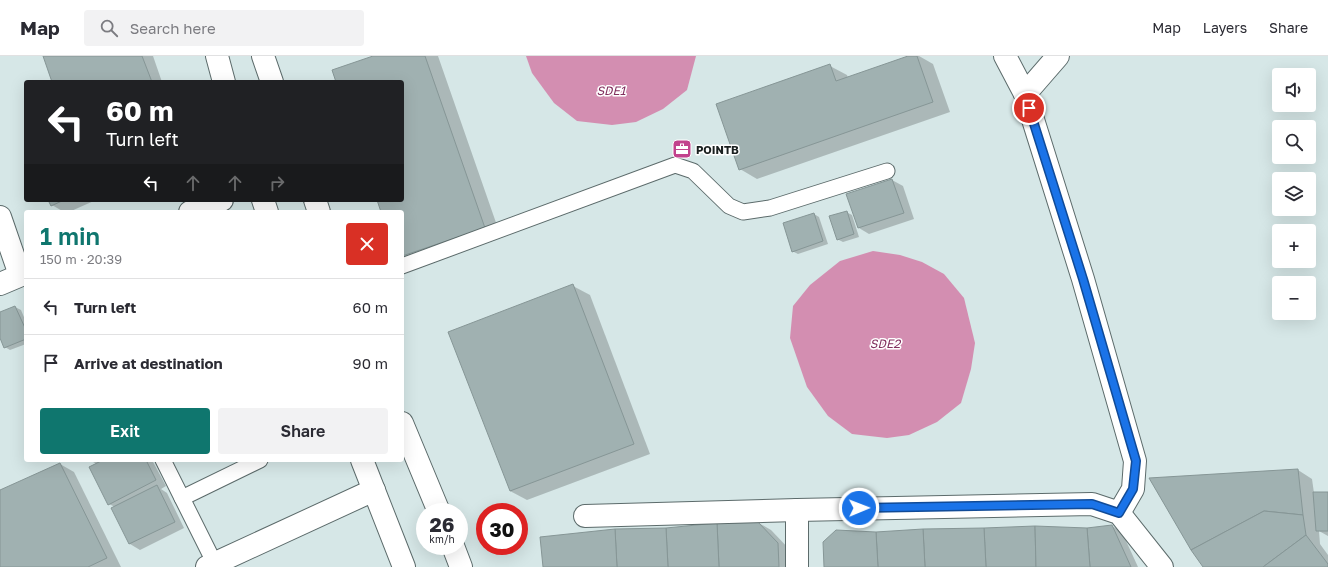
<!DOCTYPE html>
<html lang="en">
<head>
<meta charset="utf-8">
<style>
  body { margin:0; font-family:"Golos Text",sans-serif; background:#f2f2f3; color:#2b2b33; height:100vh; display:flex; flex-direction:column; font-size:15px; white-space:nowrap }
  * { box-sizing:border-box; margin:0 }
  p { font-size:13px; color:#7c7c81 }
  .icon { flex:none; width:22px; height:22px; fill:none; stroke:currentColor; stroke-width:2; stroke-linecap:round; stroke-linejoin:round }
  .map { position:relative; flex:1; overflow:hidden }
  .details { position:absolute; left:24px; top:154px; width:380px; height:252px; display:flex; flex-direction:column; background:#fff; border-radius:4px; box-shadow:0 4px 16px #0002 }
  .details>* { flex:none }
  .hud { position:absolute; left:24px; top:24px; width:380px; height:122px; border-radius:4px; box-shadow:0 4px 16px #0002; background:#202124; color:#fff; overflow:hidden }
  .tools { position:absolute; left:1272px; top:12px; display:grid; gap:8px }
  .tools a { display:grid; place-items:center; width:44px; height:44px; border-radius:4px; background:#fff; box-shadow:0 4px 16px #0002; font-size:20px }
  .speed { position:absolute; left:416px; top:447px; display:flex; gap:8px; font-size:20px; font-weight:700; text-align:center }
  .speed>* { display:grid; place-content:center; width:52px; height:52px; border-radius:50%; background:#fff; box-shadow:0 4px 16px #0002; line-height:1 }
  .speed small { font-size:10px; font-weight:400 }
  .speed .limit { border:6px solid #d22; background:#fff; color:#111 }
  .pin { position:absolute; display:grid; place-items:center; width:34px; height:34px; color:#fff; margin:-17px; border:2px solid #fff; border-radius:50%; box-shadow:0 1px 4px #0007 }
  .me { position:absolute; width:44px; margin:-22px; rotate:89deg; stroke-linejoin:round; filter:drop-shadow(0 0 3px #0008) }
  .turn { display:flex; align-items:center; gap:14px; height:84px; padding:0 16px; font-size:18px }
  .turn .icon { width:52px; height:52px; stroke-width:2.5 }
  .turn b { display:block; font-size:28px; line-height:34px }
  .lanes { display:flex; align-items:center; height:38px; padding:0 16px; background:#0003; justify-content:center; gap:20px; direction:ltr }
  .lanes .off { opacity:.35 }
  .round { display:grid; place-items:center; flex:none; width:42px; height:42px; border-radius:4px; background:#f2f2f3 }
  .overview { display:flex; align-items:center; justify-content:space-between; height:68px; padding:0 16px }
  h1 { font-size:24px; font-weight:600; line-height:30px; color:#0f766e }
  .action { display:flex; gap:8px; margin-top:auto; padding:8px 16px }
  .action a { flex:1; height:46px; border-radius:4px; background:#0f766e; color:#fff; font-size:16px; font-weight:600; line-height:46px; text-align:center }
  .action a+a { background:#f2f2f3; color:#2b2b33 }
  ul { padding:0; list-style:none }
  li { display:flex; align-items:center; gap:12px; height:56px; padding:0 16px; border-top:1px solid #e1e1e2 }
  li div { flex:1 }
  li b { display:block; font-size:15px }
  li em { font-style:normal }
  header { display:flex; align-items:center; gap:24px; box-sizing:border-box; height:56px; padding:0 20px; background:#fff; border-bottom:1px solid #e1e1e2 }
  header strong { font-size:19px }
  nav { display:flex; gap:22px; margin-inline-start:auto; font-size:14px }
  .search { width:280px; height:36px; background:#f2f2f3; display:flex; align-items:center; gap:10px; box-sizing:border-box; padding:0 14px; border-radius:4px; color:#7c7c81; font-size:15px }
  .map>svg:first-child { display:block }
</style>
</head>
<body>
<header>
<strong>Map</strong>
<div class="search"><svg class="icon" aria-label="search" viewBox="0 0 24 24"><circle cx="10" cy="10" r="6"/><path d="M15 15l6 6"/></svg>Search here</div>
<nav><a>Map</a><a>Layers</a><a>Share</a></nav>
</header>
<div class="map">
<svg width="1328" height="511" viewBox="0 0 1328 511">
  <rect width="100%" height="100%" fill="#d6e7e7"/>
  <!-- water -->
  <g fill="#d38eb1">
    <polygon points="526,0 696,0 687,34 663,53 636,66 612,69 577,65 554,47 532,17"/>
    <polygon points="873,195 900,199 922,206 944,218 964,242 975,287 971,313 961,347 937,366 909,379 887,382 852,378 828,360 807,331 790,282 793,250 810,229 840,205"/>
  </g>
  <!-- shadow -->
  <g fill="#0003">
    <polygon points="44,0 153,0 162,26 53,26"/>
    <polygon points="376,0 438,0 501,181 402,204 402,156 382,156 378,144 402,144 402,26 337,26"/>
    <polygon points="912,0 919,0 933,8 950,56 757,123 740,113 830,10 847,19 848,22"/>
    <polygon points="892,124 903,130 914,163 869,178 859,172 848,139"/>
    <polygon points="49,144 96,144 69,156 64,156 52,149"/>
    <polygon points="846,156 852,159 859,181 843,186 837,183"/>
    <polygon points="814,158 819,161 828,188 798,198 792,195"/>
    <polygon points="573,230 590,239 650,398 527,444 510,435"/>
    <polygon points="15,251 21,254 26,266 26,288 10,294 5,291 0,279 0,257"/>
    <polygon points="89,404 152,404 166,430 161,433 167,437 184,472 140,494 130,488 115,451 109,448 97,408"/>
    <polygon points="60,408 74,416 121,511 0,511 0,435"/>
    <polygon points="1298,414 1312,423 1314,437 1328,437 1328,480 1319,475 1320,488 1328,499 1328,511 1204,511"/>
    <polygon points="757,466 771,474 792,496 793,511 544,511 666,473"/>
    <polygon points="1112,470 1122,476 1138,511 825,511 876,477 1087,473"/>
  </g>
  <!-- building -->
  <g fill="#a0b1b1" stroke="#869696">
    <polygon points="43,0 142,0 152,26 52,26"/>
    <polygon points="373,0 425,0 485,172 402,200 402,156 381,156 377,144 402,144 402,26 336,26 332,14"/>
    <polygon points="908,0 917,0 933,46 739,114 716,48 830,8 836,25"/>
    <polygon points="892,123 904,157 858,172 846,138"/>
    <polygon points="48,144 64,144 51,150"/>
    <polygon points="847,155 854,178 837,184 829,160"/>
    <polygon points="814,157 823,185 792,196 783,167"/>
    <polygon points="573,228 634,388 510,435 448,276"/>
    <polygon points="15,250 26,274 26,283 4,292 0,282 0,256"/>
    <polygon points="103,404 146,404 156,424 108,449 89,411"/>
    <polygon points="60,407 107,502 88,511 0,511 0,434"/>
    <polygon points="1298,413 1303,459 1264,455 1191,494 1149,422"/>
    <polygon points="157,429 175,466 129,488 111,452"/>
    <polygon points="1313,436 1328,436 1328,475 1316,475"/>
    <polygon points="1264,455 1303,459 1306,479 1263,511 1203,511 1191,494"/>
    <polygon points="757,465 778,487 779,511 719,511 717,467"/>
    <polygon points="717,467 719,511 668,511 666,472"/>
    <polygon points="1112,469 1131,511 1090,511 1087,472"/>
    <polygon points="1035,470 1036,511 986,511 984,472"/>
    <polygon points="1035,470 1087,472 1090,511 1036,511"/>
    <polygon points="666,472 668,511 617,511 615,473"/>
    <polygon points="984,472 986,511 925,511 923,473"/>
    <polygon points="615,473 617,511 543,511 540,481"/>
    <polygon points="923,473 925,511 878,511 876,476"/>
    <polygon points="836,474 876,476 878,511 824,511 823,486"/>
    <polygon points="1306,479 1328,508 1328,511 1263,511"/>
  </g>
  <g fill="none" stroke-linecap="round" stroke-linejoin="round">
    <defs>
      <g id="lane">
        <polyline points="402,210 675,109 693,115 729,150 743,156 770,152 887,115"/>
        <polyline points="163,404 215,508"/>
        <polyline points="182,442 260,404"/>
      </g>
      <g id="street">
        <polyline points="1005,0 1025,38 1083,223 1135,405 1133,433 1119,457"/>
        <polyline points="1025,38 1058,0"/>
        <polyline points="190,156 222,144"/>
        <polyline points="0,161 20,219"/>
        <polyline points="0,228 26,217"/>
        <polyline points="797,454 797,511"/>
        <polyline points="585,460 797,454 1092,448 1119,457 1162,511"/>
        <polyline points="207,511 374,434"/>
      </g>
      <g id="primary">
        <polyline points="217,0 224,26"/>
        <polyline points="263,0 272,26"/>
        <polyline points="263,144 267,156"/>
        <polyline points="315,144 319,156"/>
        <polyline points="402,367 439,456"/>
        <polyline points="362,404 404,511"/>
        <polyline points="453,490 461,511"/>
      </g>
    </defs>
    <!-- lane casing -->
    <use href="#lane" stroke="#5c6b6b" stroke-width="17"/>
    <!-- street casing -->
    <use href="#street" stroke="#5c6b6b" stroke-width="24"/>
    <!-- primary casing -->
    <use href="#primary" stroke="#5c6b6b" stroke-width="24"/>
    <!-- lane -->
    <use href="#lane" stroke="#fff" stroke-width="15"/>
    <!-- street -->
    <use href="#street" stroke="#fff" stroke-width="22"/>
    <!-- primary -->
    <use href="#primary" stroke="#fff" stroke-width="22"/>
  </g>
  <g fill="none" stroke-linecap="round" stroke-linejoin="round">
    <defs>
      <polyline id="route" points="859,452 1092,448 1119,457 1133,433 1136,405 1083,223 1029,52"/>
    </defs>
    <!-- route casing -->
    <use href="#route" stroke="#114b97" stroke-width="10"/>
    <!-- route -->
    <use href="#route" stroke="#1a73e8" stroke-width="7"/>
  </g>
  <!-- icons -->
  <defs>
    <symbol id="office-square" viewBox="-11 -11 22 22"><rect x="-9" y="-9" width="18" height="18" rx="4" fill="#c2428d" stroke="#fff"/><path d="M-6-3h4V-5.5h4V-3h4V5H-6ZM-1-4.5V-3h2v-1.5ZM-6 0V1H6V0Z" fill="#fff"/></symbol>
  </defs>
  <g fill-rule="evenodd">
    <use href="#office-square" x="671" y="82" width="22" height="22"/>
  </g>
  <g text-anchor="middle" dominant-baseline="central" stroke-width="3" stroke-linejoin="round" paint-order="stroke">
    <!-- poi labels -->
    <g font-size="11" font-weight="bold" fill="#1a2020" stroke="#fff" text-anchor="start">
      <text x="696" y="93">POINTB</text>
    </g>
    <!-- water labels -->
    <g font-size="12" font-style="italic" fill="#82305f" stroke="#fff">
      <text x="611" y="34">SDE1</text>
      <text x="885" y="287">SDE2</text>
    </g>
  </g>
</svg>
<div class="tools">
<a><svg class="icon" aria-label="sound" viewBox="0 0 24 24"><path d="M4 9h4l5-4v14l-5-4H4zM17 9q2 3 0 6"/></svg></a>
<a><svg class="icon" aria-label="search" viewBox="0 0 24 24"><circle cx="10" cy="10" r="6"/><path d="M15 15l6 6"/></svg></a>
<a><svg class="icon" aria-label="layers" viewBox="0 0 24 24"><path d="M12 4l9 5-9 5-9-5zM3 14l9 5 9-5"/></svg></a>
<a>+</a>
<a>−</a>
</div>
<div class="speed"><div>26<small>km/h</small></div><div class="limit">30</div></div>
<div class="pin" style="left:1029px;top:52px;background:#d93025"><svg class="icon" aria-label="arrive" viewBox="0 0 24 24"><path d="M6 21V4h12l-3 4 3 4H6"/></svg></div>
<svg class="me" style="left:859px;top:452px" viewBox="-20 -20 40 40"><circle r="17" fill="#1a73e8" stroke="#fff" stroke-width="3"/><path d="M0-11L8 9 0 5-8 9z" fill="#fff"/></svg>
<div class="hud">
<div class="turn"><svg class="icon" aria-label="left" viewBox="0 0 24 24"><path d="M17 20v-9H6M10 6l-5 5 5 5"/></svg><div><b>60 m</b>Turn left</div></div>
<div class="lanes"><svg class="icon" aria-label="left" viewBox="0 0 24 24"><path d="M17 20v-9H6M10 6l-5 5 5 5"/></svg><svg class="icon off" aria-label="ahead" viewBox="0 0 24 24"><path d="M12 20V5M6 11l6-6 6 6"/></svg><svg class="icon off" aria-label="ahead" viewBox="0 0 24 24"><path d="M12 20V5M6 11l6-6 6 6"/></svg><svg class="icon off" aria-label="right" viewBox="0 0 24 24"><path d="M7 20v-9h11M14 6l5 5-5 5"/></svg></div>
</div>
<section class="details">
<div class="overview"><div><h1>1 min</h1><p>150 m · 20:39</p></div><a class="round" style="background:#d93025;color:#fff"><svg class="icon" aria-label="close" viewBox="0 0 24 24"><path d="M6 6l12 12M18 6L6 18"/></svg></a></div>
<ul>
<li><svg class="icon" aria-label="left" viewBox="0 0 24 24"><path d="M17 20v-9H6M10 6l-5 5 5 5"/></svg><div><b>Turn left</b></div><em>60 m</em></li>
<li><svg class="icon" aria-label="arrive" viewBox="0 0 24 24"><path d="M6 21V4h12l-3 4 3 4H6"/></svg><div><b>Arrive at destination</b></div><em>90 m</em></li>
</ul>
<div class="action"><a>Exit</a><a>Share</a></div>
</section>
</div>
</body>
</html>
